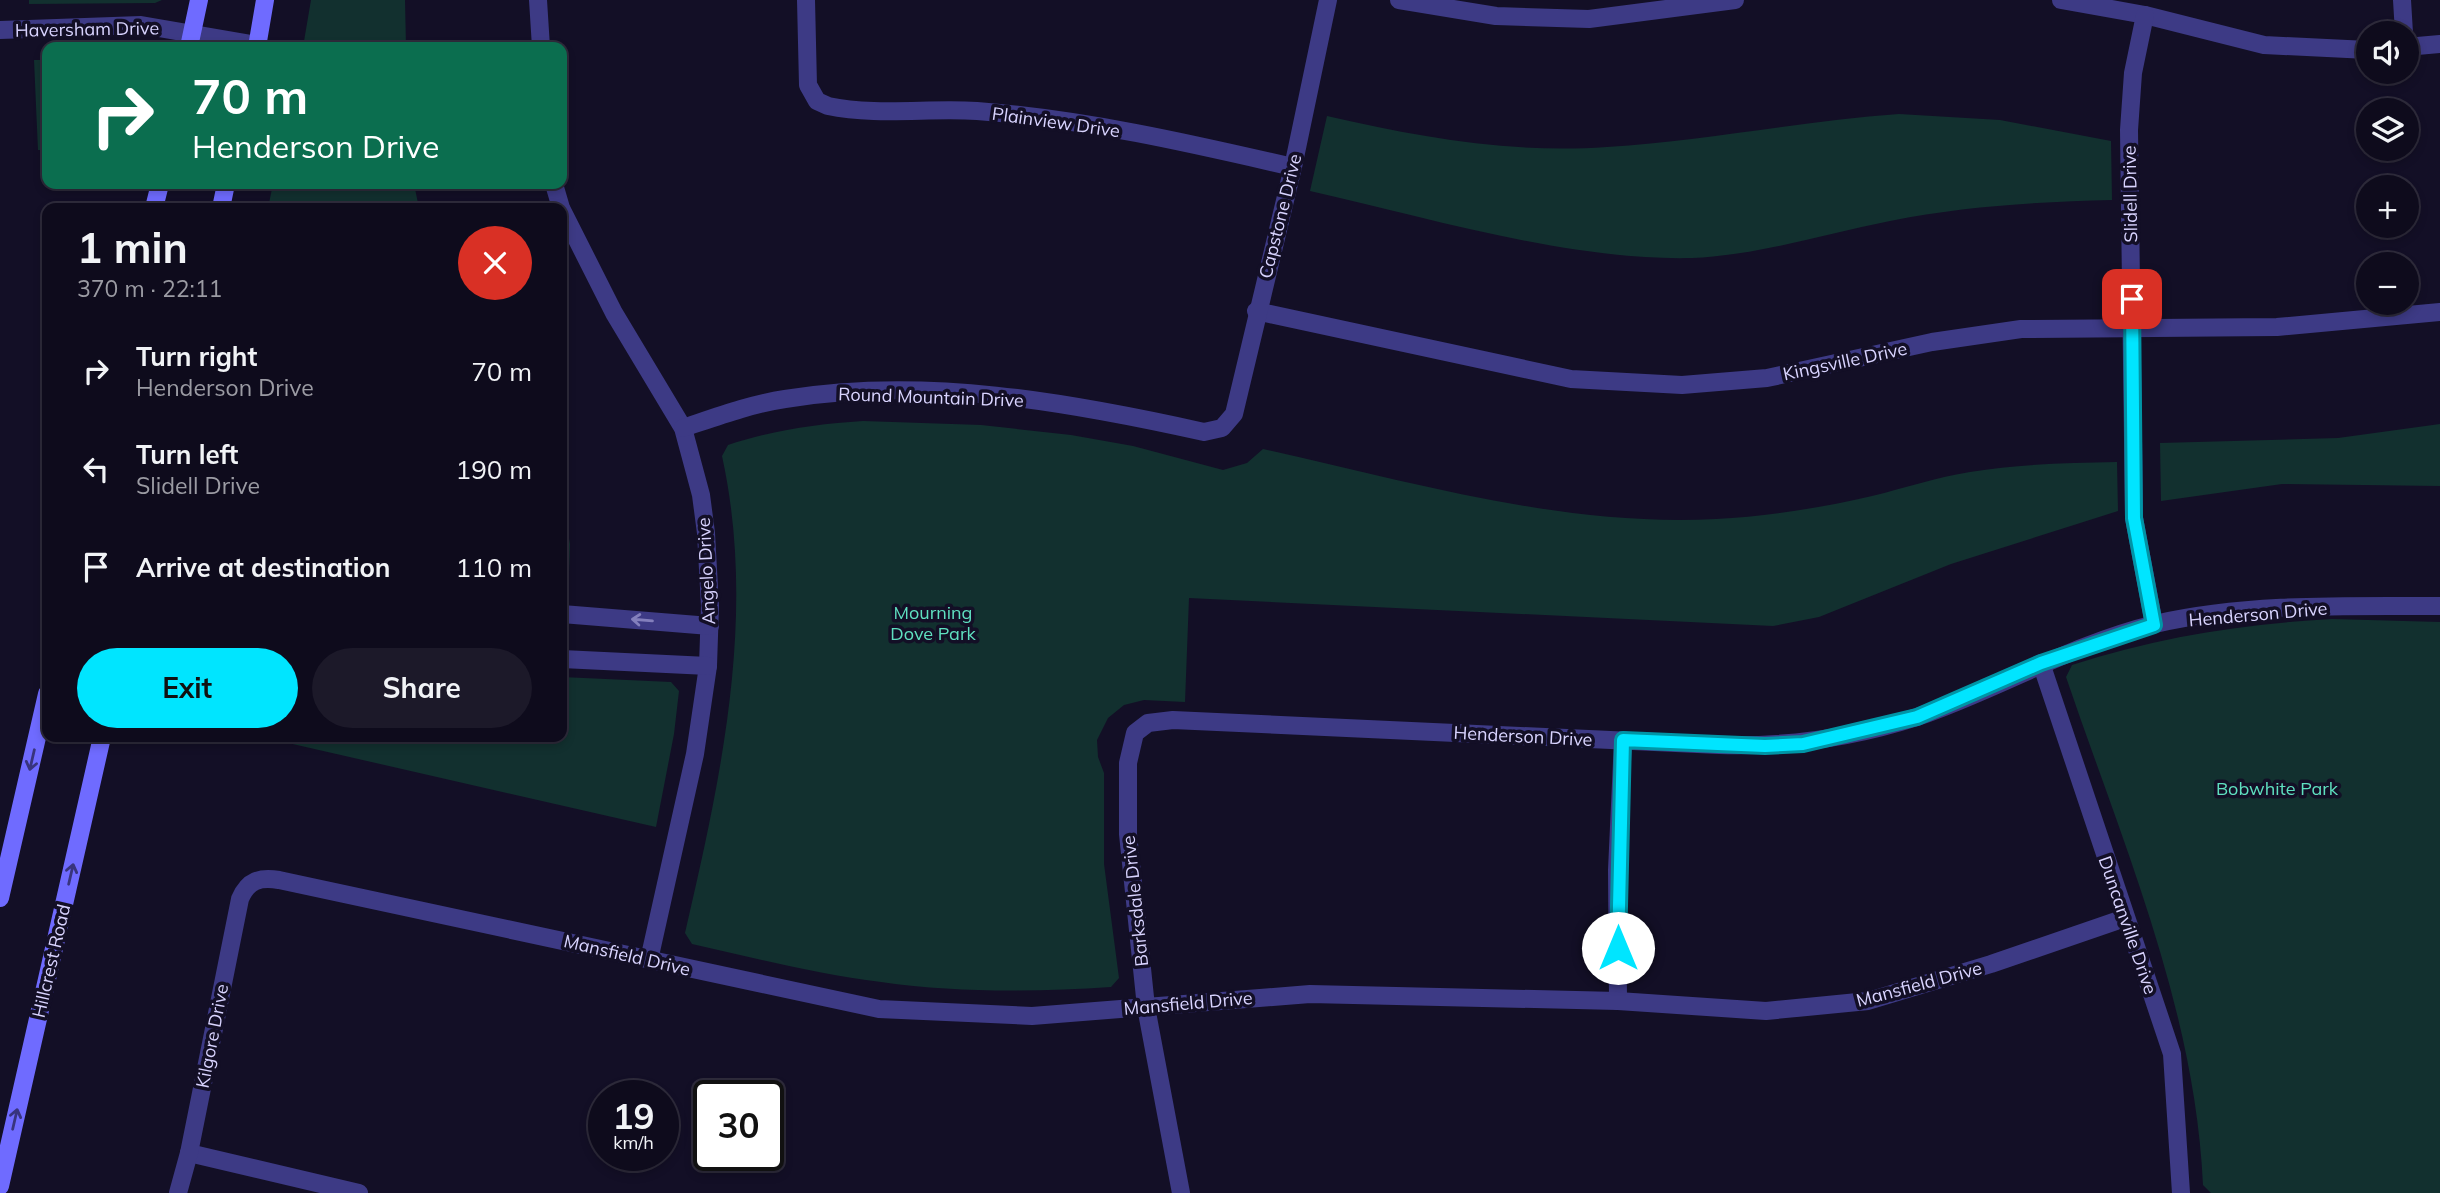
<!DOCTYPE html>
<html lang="en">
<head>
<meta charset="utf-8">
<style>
  body { margin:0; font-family:Mulish,sans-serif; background:#1c1929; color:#f1f3f6; height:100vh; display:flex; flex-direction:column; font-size:26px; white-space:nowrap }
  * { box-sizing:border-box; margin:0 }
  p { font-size:23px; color:#9b9ba3 }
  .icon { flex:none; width:38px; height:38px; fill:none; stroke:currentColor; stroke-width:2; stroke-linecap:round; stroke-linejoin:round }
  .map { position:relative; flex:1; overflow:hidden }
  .panel { position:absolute; left:42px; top:203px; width:525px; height:539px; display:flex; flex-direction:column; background:#0e0b1c; border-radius:14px; box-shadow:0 4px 10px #0003,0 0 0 2px #2e2b3b }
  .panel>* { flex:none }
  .guide { position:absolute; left:42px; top:42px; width:525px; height:147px; border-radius:14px; box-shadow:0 4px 10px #0003,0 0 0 2px #2e2b3b; background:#0b6e4f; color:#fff; overflow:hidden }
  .tools { position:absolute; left:2356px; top:21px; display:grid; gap:14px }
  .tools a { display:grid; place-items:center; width:63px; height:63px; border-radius:50%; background:#0e0b1c; box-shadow:0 4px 10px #0003,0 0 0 2px #2e2b3b; font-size:35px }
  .speed { position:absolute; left:588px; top:1080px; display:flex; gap:14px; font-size:35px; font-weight:700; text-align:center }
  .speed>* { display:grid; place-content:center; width:91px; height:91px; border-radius:50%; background:#0e0b1c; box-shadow:0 4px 10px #0003,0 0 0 2px #2e2b3b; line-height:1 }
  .speed small { font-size:18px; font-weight:400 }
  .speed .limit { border:4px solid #111; border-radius:10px; background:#fff; color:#111 }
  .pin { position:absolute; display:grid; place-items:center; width:60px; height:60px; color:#fff; margin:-30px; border-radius:14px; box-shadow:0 4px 10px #0006 }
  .me { position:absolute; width:77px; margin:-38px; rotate:0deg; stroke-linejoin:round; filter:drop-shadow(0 0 5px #0008) }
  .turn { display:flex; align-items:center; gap:24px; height:147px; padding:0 35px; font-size:32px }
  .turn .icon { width:91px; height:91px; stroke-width:2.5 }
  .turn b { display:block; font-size:49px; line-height:60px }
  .round { display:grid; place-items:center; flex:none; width:74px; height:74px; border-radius:37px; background:#1c1929 }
  .summary { display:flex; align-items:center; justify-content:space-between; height:119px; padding:0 35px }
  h1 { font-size:42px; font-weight:700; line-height:52px }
  .action { display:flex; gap:14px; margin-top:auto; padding:14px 35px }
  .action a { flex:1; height:80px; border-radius:42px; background:#00e5ff; color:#111; font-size:28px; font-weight:700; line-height:80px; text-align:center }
  .action a+a { background:#1c1929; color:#f1f3f6 }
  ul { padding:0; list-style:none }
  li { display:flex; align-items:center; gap:21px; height:98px; padding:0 35px }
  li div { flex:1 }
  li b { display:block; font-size:26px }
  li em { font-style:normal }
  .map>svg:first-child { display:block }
</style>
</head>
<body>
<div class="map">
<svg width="2440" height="1193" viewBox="0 0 2440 1193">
  <rect width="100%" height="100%" fill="#130f26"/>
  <!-- green -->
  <g fill="#12302f">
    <polygon points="29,0 162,0 155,3 29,4"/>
    <polygon points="311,0 405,0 406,47 303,47"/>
    <polygon points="34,60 47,60 47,150 38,150"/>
    <path d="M1899 114 2000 120 2111 141 2112 200C2037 202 1964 206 1890 221 1823 234 1760 255 1692 258 1570 261 1430 218 1310 191L1327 116C1419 137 1512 154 1607 147 1705 141 1801 121 1899 114Z"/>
    <polygon points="273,184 414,184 419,208 268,208"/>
    <path d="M863 421 981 425 1071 435 1133 446 1223 470 1247 463 1263 449C1412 482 1562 527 1716 519 1768 516 1821 508 1872 496 1905 488 1937 477 1970 472 2018 464 2067 463 2117 462L2118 511 1951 564 1819 617 1773 626 1189 598 1185 702 1144 700 1124 705 1108 718 1097 740 1098 757 1104 773V864L1119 978 1111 987C1034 992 958 993 881 982 817 974 755 958 692 944L685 933C721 777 757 616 722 456L728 445C773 430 817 424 863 421Z"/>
    <polygon points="2440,424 2440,486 2282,484 2161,501 2160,443 2338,438"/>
    <polygon points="562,498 570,544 568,600 562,599"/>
    <path d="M2332 619 2440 622V1193H2211L2203 1185C2195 1008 2122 842 2066 677L2072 665C2158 637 2242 624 2332 619Z"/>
    <polygon points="562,677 671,682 679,691 674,734 656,827 262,737 562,737"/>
  </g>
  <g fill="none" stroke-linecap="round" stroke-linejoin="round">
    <!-- street -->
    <g stroke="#3d3a85" stroke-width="18">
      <polyline points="538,0 541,47"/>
      <path d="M806 0 808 85 817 101 828 106C876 116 928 108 977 111 1084 119 1189 143 1293 167"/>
      <polyline points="1399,0 1496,16 1589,19 1735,0"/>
      <polyline points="2061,0 2145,15 2264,45 2368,50"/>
      <polyline points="2402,0 2404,33"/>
      <polyline points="2145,15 2133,73 2129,130 2134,518 2154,624"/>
      <polyline points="0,30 141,25 257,45"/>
      <polyline points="2406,47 2440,44"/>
      <polyline points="554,184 561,208"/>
      <polyline points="562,210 614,313 683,428 701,495 706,533 710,606 708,666 695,754 649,960"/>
      <polyline points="1256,311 1571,379 1682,385 1767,378 1932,342 2021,329 2277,327 2440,312"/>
      <path d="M683 428C716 417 751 404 785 399 924 376 1069 402 1204 432L1222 428 1234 414 1293 167 1328 0"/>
      <polyline points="562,614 710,626"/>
      <polyline points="562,659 708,666"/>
      <polyline points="2041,663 2172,1054 2181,1193"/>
      <polyline points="1618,1001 1617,870 1623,740"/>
      <polyline points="189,1153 359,1193"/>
      <path d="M178 1193 189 1153 240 899C248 880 260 877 279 880L879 1009 1032 1016 1310 994 1618 1001 1766 1011 1868 1001 1991 964 2125 918"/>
      <path d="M1181 1193 1146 1007 1128 834V763L1135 733 1148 723 1173 720 1719 745C1787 747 1852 738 1917 717 1997 690 2072 644 2155 624 2247 603 2346 606 2440 606"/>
    </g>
    <!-- secondary -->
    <g stroke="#6f6bff" stroke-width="18">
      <polyline points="189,47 199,0"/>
      <polyline points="257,47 265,0"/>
      <polyline points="154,208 160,184"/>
      <polyline points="221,208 226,184"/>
      <polyline points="0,898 47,694"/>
      <polyline points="0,1186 102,737"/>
    </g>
  </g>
  <!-- one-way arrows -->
  <defs><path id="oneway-shaft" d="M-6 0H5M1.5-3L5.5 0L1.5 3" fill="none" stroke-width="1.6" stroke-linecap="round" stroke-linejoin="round" transform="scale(1.75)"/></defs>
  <use stroke="#837fbc" href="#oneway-shaft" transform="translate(642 620) rotate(-175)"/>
  <g stroke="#38347d">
    <use href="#oneway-shaft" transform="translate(32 760) rotate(103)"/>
    <use href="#oneway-shaft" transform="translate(71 874) rotate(-77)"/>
    <use href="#oneway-shaft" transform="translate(15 1119) rotate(-77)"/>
  </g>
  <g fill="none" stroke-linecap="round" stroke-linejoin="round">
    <defs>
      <polyline id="route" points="1618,948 1623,740 1765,746 1803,744 1917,717 2041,663 2154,625 2134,518 2132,299"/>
    </defs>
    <!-- route casing -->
    <use href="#route" stroke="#0095a6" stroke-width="18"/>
    <!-- route -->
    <use href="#route" stroke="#00e5ff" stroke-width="12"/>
  </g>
  <g text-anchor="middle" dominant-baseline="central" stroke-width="7" stroke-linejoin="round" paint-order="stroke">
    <!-- street labels -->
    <g font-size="18" fill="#d9d4ff" stroke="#130f26">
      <text transform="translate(87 29) rotate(-1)">Haversham Drive</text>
      <text transform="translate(1056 122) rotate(8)">Plainview Drive</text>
      <text transform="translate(2130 194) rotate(-91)">Slidell Drive</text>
      <text transform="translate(1280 216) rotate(-76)">Capstone Drive</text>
      <text transform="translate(1845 361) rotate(-12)">Kingsville Drive</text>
      <text transform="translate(931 397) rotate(2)">Round Mountain Drive</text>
      <text transform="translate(706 571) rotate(-93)">Angelo Drive</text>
      <text transform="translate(2258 614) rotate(-5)">Henderson Drive</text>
      <text transform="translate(1523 736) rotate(3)">Henderson Drive</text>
      <text transform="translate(1135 901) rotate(-96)">Barksdale Drive</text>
      <text transform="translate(2128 925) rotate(71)">Duncanville Drive</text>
      <text transform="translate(627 955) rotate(13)">Mansfield Drive</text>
      <text transform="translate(51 961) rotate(-77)">Hillcrest Road</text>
      <text transform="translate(1919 984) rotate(-15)">Mansfield Drive</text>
      <text transform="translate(1188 1003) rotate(-5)">Mansfield Drive</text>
      <text transform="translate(212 1036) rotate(-79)">Kilgore Drive</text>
    </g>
    <!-- park labels -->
    <g font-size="18" fill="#5fe0c0" stroke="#130f26">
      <text x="933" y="612">Mourning<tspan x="933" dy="21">Dove Park</tspan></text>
      <text x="2277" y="788">Bobwhite Park</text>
    </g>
  </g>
</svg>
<div class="tools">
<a><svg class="icon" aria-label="sound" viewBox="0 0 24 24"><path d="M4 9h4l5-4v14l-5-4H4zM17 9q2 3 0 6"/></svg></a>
<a><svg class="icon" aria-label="layers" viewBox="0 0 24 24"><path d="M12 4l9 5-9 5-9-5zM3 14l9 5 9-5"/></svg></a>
<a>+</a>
<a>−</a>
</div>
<div class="speed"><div>19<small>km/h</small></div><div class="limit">30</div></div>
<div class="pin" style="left:2132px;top:299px;background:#d93025"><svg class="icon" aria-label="arrive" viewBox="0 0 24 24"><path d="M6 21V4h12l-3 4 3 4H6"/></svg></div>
<svg class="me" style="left:1618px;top:948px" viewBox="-20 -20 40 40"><circle r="19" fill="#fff"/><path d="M0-13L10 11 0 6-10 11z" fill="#00e5ff"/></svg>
<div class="guide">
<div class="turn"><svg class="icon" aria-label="right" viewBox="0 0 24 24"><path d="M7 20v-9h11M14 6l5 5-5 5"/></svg><div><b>70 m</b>Henderson Drive</div></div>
</div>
<section class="panel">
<div class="summary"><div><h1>1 min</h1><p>370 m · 22:11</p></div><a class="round" style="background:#d93025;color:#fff"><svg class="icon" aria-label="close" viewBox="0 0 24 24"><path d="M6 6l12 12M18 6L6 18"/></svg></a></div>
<ul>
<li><svg class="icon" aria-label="right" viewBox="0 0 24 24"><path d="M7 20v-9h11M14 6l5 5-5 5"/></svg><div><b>Turn right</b><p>Henderson Drive</p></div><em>70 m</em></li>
<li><svg class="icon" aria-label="left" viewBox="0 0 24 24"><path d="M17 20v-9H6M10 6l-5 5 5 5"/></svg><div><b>Turn left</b><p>Slidell Drive</p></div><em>190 m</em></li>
<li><svg class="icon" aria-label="arrive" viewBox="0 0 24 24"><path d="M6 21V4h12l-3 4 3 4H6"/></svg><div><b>Arrive at destination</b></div><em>110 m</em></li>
</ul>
<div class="action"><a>Exit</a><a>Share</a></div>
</section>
</div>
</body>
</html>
